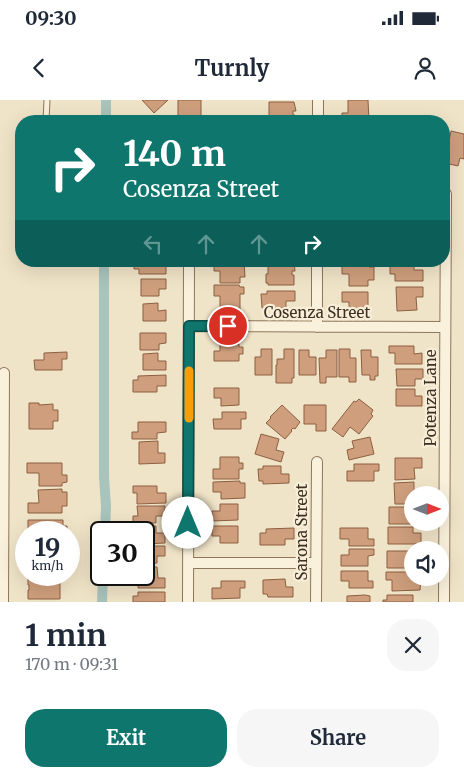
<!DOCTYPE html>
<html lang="en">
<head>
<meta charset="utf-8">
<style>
	:root { --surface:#fff; --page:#f6f6f7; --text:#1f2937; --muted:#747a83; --accent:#0f766e }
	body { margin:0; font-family:Merriweather,serif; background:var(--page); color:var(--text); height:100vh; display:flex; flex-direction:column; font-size:19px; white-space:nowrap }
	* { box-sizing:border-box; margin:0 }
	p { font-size:16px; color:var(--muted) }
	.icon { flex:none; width:28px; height:28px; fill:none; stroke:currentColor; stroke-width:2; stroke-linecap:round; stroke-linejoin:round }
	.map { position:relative; height:502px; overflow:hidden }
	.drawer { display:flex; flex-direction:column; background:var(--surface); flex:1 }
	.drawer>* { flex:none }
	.guide { position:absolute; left:15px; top:15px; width:435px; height:152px; border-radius:20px; box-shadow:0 5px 20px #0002; background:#0f766e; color:#fff; overflow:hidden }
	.needle { width:32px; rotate:90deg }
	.fabs { position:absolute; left:404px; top:386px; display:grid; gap:10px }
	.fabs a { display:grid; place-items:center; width:45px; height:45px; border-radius:50%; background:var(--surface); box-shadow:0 5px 20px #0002; font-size:25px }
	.speed { position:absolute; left:15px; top:421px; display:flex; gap:10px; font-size:25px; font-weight:700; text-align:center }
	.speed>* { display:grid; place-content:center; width:65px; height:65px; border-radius:50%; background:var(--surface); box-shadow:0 5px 20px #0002; line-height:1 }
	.speed small { font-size:12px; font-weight:400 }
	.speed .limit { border:2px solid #111; border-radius:8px; background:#fff; color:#111 }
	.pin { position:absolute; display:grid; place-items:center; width:42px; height:42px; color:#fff; margin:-21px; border:2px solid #fff; border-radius:50%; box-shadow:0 1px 5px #0007 }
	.me { position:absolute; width:55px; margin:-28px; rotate:0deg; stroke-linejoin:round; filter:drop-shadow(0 0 4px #0008) }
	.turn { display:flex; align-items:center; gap:18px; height:105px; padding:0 25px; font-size:22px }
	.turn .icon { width:65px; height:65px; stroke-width:2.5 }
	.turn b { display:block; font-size:35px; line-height:42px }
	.lanes { display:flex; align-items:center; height:48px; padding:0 25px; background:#0003; justify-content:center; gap:25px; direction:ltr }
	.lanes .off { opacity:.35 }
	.round { display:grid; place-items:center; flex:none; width:52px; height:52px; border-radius:20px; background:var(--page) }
	.head { display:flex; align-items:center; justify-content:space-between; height:85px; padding:0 25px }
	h1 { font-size:30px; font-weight:700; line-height:38px }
	.primary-button { display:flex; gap:10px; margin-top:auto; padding:10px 25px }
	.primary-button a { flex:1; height:58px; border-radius:20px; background:var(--accent); color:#fff; font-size:20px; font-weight:700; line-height:58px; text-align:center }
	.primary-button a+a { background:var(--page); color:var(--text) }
	.status { display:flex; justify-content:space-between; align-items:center; height:35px; padding:0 25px; background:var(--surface); direction:ltr }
	.status svg { height:14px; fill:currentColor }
	header { display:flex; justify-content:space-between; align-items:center; height:65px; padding:0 25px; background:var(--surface); font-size:22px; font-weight:700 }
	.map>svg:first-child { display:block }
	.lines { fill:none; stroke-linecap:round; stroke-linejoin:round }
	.canal { stroke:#a9c4bc; stroke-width:10 }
	.building { fill:#cf9f7d; stroke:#8d5f41 }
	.service-casing { stroke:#8d765c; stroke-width:7 }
	.minor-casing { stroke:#8d765c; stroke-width:12 }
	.service { stroke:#faf1dc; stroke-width:5 }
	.minor { stroke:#faf1dc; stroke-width:10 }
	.route-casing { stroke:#0a4d48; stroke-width:12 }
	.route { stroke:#0f766e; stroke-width:9 }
	.slow { stroke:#f59e0b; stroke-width:9 }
	.labels { text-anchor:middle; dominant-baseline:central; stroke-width:4.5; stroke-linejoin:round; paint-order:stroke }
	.street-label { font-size:15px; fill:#3d2e20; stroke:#f7eed8 }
</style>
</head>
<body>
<div class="status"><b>09:30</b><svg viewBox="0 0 49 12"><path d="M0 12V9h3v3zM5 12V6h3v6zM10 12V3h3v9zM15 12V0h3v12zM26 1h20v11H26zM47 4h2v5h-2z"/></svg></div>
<header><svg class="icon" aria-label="back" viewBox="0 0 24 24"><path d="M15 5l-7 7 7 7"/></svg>Turnly<svg class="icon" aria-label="person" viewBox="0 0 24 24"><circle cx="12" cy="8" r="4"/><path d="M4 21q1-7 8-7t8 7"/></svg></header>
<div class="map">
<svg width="464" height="502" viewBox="0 0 464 502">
	<rect width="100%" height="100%" fill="#f0e4c8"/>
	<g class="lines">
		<path class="canal" d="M106,21V0
			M104,161V377L106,406L105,432
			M102,502L103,475"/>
	</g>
	<path class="building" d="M142,0H168L154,13Z
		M178,0H201V17H198V21H185V17H178Z
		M348,0H368L369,21H342V13H348Z
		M269,2H294L296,11H293V15H295V21H269Z
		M451,31L464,34V59L460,58L458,66L445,63Z
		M134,161H158V163H166V174H139V169H134Z
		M214,161H244L245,177H240V183H220V171H214Z
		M268,162H294L295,171H292V175H294V185H268V183H266V174H268Z
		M368,163L369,167H374V180H368V186H349V174H342V164Z
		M390,163H414V170H423V181H395V174H390Z
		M141,179H166V189H159V196H141Z
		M214,185H239L240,187H244V194H240V209H220V196H214Z
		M396,187H423V197H416L417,210L397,211Z
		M267,191H295V201H286V208H262L261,194H267Z
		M342,192H368V209H349V202H342Z
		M158,203V211L166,210V221H143V204Z
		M140,233H166V243L159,244V250H140Z
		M220,244H239V247H243V254H239V261H214V251H220Z
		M389,246H414V254L422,253V264H395V253H389Z
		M261,249H272V275H255V257H261Z
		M284,249H294V278H292V283H276V265H277V259H284Z
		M339,249H350V258H356V282H349V277H339Z
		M299,250H309V257H316V275H299Z
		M326,250H337V277H326V283H320L319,258H326Z
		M361,250H371V257H378V276H375V280H370V275H362Z
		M67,252V259H62V270H35L34,260H44V253Z
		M158,253V261H166V270H143V254Z
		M396,269H423V279H415V286H397Z
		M166,275V286H157V292H133V280H138V276Z
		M214,288H239V305L221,306V298H214Z
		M396,289H415V296H422V306H396Z
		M359,299L373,310L371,314L373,316L359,334L350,327L343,337L332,329L354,301L356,302Z
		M29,303H39V305L53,304V310H58V321H53V329H29Z
		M282,305L300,322L295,329L293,328L291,330L292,331L285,339L266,323L271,318L270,317Z
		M304,305H326V331H316V324H304Z
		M222,312H246V319H241V329H214L213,319H222Z
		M138,322H166V332L157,333V339H132V332H138Z
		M261,334L279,339L276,350L284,352L281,362L255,354Z
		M370,337L374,354L349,360L347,350L354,348L352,341Z
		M158,341V353H165V363L139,364V342Z
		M220,357H239V363H243V369H239V379H213V369H220Z
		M395,358H422V368H414L415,379L395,380Z
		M27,363H62V375H67V382L62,383V386H39V373H27Z
		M354,364H379V371H374V381H347V371H354Z
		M263,366H281V374H289V383L263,384V381H259L258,369H263Z
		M240,381V383H245V398L221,399V392H213V382Z
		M414,382V394H422V395H412V404H395L394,383Z
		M133,386H157V393H166V403L137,404V393H133Z
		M62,389V392H67V406H62V413H28V403H39L38,390Z
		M220,404H238V420L212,421V411H220Z
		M137,406H165V416H156V423H133V416H138Z
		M389,407H412L413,424H389Z
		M28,420H63V426H67V432H28Z
		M132,426H156V433H165V443L144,444V432H132Z
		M212,426H238V443H220V436H212Z
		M388,427H413V433H421V444H388Z
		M294,428V439H285V445H260V433H266V429Z
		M340,428H368V439H374V446H349V439H340Z
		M144,446H165V456H157V463L144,464Z
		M349,449H374V455L368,456V466H341V455H349Z
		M387,451H412V468H387Z
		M144,467H157L158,478H165V488H138V481H134V475H144Z
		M341,471H368V481H373V488H349V481H341Z
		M386,472H412V478H421L420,490L392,491V480H386Z
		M28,476H60V499H28V490H29V485H28Z
		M285,479L286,487H293V497H268L267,494H263V480Z
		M221,481H245V488H240V498L212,499V488H221Z
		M138,492H165V502H133V496H138Z
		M365,495L370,496V502H347V496Z
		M387,495H413V502H383V500H387Z"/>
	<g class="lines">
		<defs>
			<path id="service" d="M46,21L47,0"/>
			<path id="minor" d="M318,21V0
				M189,226L445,227
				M317,227V161
				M188,463H316
				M3,502L4,273
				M188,502L189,161
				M316,502L317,362
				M444,502L446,94"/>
		</defs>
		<use href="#service" class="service-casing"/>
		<use href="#minor" class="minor-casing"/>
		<use href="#service" class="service"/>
		<use href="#minor" class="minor"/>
	</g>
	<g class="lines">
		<defs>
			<path id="route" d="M188,423L189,226H228"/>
		</defs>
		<use href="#route" class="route-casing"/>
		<use href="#route" class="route"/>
		<path class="slow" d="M189,318V271"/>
	</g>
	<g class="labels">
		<g class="street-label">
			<text x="317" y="212">Cosenza Street</text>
			<text transform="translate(430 298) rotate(-90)">Potenza Lane</text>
			<text transform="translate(301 432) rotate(-90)">Sarona Street</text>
		</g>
	</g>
</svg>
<div class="fabs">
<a><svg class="needle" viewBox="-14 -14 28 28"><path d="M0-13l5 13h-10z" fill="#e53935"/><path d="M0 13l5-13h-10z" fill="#747a83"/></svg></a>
<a><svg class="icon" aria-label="sound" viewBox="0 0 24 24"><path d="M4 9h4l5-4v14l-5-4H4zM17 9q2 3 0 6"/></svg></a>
</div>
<div class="speed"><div>19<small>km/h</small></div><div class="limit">30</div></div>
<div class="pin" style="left:228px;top:226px;background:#d93025"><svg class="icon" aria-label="arrive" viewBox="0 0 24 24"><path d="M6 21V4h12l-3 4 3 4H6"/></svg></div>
<svg class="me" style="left:188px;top:423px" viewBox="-20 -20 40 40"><circle r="19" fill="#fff"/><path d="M0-13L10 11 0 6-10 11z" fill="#0f766e"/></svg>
<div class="guide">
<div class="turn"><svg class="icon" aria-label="right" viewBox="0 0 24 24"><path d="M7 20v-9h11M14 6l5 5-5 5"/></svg><div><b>140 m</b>Cosenza Street</div></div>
<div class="lanes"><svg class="icon off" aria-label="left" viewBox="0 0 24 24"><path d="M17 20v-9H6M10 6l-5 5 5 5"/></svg><svg class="icon off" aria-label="ahead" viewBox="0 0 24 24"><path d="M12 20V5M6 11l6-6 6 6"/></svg><svg class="icon off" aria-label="ahead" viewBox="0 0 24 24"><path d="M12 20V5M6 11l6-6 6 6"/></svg><svg class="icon" aria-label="right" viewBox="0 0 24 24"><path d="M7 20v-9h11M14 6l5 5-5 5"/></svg></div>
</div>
</div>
<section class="drawer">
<div class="head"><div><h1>1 min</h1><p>170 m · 09:31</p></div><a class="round"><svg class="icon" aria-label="close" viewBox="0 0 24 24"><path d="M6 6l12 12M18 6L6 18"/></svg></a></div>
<div class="primary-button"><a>Exit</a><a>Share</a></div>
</section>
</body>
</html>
